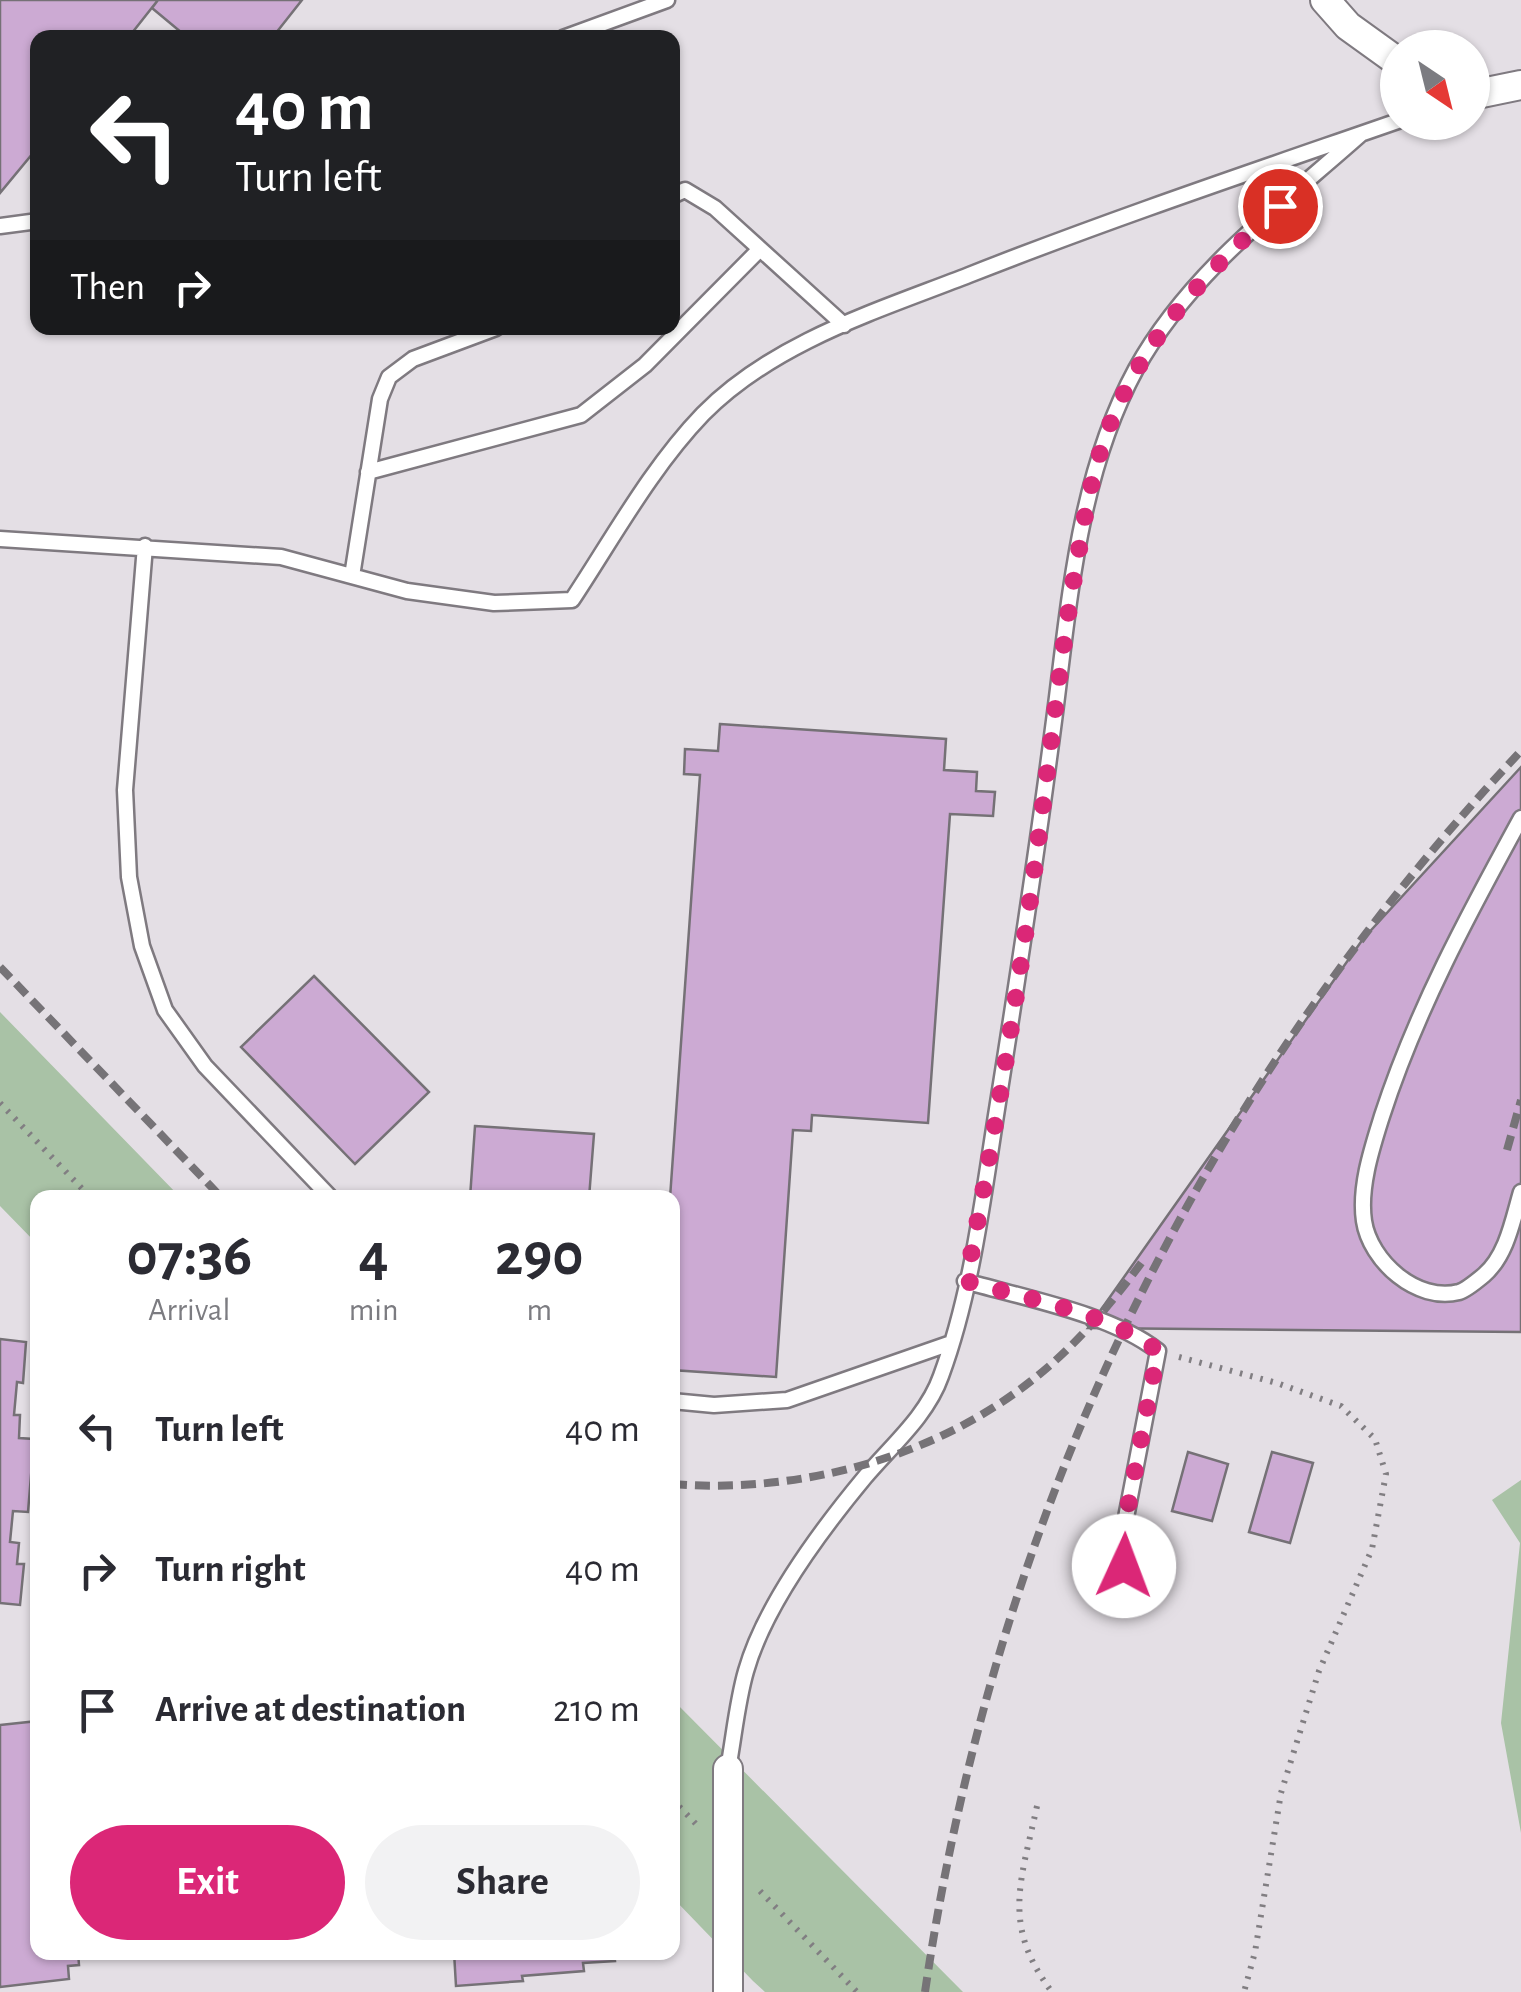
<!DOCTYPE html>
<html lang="en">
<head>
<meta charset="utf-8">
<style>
	:root { --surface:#fff; --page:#f2f2f3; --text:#2b2b33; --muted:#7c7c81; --accent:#db2777 }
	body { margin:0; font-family:"Alegreya Sans",sans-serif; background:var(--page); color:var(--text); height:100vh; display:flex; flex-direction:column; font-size:38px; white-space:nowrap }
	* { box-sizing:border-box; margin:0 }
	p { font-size:32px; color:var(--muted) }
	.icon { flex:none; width:55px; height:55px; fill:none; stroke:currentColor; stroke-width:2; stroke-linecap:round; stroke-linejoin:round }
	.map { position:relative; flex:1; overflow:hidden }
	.side { position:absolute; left:30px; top:1190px; width:650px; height:770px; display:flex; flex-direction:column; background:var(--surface); border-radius:20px; box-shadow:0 2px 8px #0004 }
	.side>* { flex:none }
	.top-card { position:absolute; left:30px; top:30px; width:650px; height:305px; border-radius:20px; box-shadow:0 2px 8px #0004; background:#202124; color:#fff; overflow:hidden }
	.needle { width:65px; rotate:145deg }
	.controls { position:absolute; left:1380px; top:30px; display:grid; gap:20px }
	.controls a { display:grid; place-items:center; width:110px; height:110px; border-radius:50%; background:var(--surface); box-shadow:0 2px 8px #0004; font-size:50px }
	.pin { position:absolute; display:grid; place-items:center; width:85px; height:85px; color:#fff; margin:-42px; border:5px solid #fff; border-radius:50%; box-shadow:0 2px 10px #0007 }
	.me { position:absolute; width:110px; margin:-55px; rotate:2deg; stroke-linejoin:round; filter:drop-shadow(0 0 8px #0008) }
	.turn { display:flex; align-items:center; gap:35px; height:210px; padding:0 40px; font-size:45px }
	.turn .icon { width:130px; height:130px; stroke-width:2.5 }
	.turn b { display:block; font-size:70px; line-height:85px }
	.then { display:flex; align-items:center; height:95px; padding:0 40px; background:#0003; gap:20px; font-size:38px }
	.eta { display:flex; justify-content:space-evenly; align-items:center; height:170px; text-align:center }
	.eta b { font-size:60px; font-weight:600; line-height:70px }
	.cta { display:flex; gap:20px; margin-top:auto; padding:20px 40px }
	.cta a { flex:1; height:115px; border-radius:60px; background:var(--accent); color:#fff; font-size:40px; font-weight:600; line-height:115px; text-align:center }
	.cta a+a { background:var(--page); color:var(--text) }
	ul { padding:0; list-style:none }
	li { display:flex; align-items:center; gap:30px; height:140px; padding:0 40px }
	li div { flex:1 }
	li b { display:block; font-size:38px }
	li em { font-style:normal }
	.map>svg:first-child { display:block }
	.green { fill:#a9c2a6 }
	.building { fill:#ccaad3; stroke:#757176; stroke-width:2.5 }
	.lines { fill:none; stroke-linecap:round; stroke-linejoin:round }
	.lane-casing { stroke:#7f7a80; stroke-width:19 }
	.street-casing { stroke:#7f7a80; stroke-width:32 }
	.path { stroke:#817e82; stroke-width:6; stroke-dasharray:2.5 8; stroke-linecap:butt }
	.lane { stroke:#fff; stroke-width:14 }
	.street { stroke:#fff; stroke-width:28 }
	.rail { stroke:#767377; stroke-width:8; stroke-dasharray:15 8; stroke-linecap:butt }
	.route { stroke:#db2777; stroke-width:18; stroke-dasharray:0 32.4 }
</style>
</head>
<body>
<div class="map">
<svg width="1521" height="1992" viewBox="0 0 1521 1992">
	<rect width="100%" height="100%" fill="#e4dfe5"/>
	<path class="green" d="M0,1012L180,1197L38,1198L37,1244L0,1206Z
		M1521,1480V1833L1501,1723L1520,1543L1492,1500Z
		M672,1699L963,1992H765L753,1981L673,1898Z"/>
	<path class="building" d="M0,0H158L128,38H38V147L0,193Z
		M158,0H302L272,38H188L152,8Z
		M720,724L946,739L944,770L977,772L976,791L995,792L993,816L950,814L928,1123L812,1115L811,1131L793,1130L776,1377L672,1370V1198H670L700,775L684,774L685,749L718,751Z
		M1521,767V1332L1088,1328L1363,939Z
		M314,976L429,1092L355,1164L241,1047Z
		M475,1126L594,1134L589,1198H470Z
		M0,1339L26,1342L23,1383L17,1382L14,1415H20L19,1438L34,1439L28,1512L13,1511L10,1542L19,1543L17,1564H24L20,1605L0,1603Z
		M1188,1452L1228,1464L1212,1521L1172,1511Z
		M1272,1452L1313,1463L1290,1543L1249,1532Z
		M38,1721V1952H78L79,1965L68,1966L69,1979L0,1987V1725Z
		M454,1952H614L615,1961L583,1963L584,1971L522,1976L523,1981L456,1986Z"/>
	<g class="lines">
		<defs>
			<path id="lane" d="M563,38L667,0
				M672,196L685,190L715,208L844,325
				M0,226L38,221
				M368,472L581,415L645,365L760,249
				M0,539L281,557L407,591L494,603L572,600C613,538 651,468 703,414C774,342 877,311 969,275C1111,219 1254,171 1398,121
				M145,546L125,790L129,877L142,946L165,1010L205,1066L331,1198
				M352,576L380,399L389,377L413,359L496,328
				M1521,818C1468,915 1416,1011 1382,1116C1372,1148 1359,1187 1364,1221C1370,1261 1417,1303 1459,1292C1466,1290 1478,1280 1484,1275C1507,1255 1513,1219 1521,1192
				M965,1281C1024,1298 1111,1314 1158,1351L1119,1554L1124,1565L1136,1573
				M672,1401L714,1405L787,1400L951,1343
				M728,1769C734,1737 737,1702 746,1671C765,1604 821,1530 865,1477C891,1446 927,1416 941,1376C972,1292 983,1197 997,1109C1018,977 1038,845 1055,713C1070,596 1079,474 1136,369C1189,273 1281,205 1361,134"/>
			<path id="street" d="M1325,0L1348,26L1398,62
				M1472,95L1521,85
				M728,1769V1992"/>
		</defs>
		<use href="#lane" class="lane-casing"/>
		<use href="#street" class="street-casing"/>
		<path class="path" d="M0,1103L91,1198
			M1179,1357L1277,1383L1341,1406L1375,1439L1386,1474L1372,1549L1319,1671L1281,1793L1255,1952L1244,1992
			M672,1799L696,1824
			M1037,1806C1021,1881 1001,1925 1052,1992
			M760,1891L857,1992"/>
		<use href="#lane" class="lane"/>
		<use href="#street" class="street"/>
		<path class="rail" d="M0,967L222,1198
			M1507,1150L1521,1100
			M672,1484C797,1494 932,1459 1031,1381C1076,1346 1112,1303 1145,1258
			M925,1992C994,1520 1193,1099 1521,751"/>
	</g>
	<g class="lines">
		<path class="route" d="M1124,1566L1119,1554L1158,1351C1111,1314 1024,1298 966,1281C999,1115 1025,948 1046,781C1056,706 1064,631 1078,556C1086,508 1094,462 1113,417C1150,331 1210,268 1280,206"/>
	</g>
</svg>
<div class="controls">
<a><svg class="needle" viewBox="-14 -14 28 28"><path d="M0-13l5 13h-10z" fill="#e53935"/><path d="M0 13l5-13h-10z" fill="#7c7c81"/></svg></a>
</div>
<div class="pin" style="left:1280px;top:206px;background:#d93025"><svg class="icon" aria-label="arrive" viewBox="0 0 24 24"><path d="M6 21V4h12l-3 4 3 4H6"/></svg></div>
<svg class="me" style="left:1124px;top:1566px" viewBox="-20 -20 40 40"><circle r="19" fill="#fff"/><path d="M0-13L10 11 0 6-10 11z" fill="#db2777"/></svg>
<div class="top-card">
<div class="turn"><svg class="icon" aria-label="left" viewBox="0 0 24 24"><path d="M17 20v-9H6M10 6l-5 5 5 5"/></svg><div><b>40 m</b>Turn left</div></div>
<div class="then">Then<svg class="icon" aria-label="right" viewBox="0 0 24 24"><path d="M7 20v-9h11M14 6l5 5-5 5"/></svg></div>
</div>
<section class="side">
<div class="eta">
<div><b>07:36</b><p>Arrival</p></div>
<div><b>4</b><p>min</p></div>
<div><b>290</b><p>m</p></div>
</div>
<ul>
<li><svg class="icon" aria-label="left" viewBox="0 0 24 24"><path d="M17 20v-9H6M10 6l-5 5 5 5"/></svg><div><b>Turn left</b></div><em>40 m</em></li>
<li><svg class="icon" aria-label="right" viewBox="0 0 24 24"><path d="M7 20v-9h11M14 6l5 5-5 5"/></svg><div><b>Turn right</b></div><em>40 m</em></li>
<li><svg class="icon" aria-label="arrive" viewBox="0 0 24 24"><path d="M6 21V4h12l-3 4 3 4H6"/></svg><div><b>Arrive at destination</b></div><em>210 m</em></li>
</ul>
<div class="cta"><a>Exit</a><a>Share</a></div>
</section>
</div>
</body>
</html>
